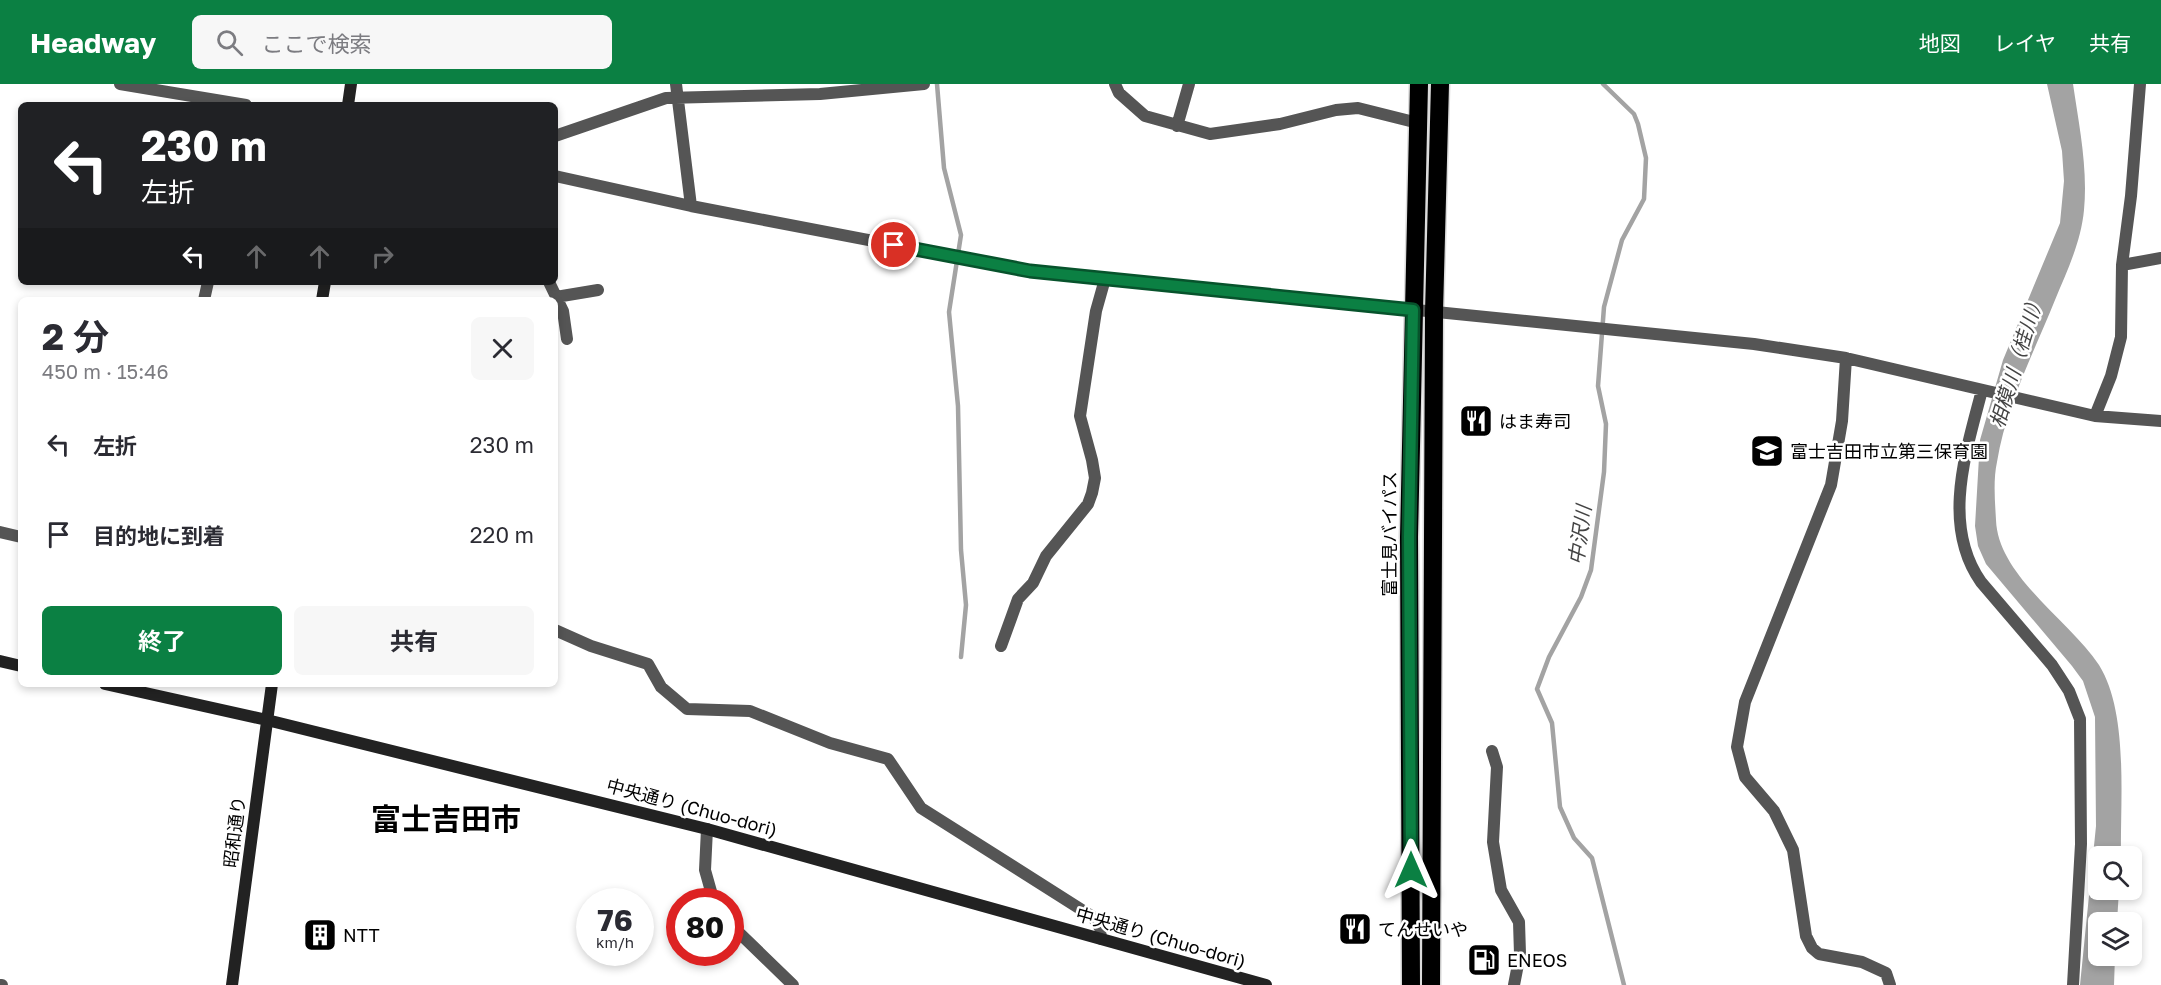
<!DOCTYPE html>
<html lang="ja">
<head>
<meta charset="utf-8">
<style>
	:root { --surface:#fff; --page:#f7f7f7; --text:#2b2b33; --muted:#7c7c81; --accent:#0b8043 }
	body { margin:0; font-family:"Golos Text","Noto Sans JP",sans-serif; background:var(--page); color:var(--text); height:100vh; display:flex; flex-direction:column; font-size:22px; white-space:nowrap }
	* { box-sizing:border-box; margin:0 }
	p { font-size:20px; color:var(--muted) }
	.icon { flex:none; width:33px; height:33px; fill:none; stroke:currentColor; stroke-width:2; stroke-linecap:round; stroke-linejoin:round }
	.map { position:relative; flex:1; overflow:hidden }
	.drawer { position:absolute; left:18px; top:213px; width:540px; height:390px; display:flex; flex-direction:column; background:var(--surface); border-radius:9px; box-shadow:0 3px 9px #0003 }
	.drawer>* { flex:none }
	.guide { position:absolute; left:18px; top:18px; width:540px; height:183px; border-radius:9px; box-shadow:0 3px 9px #0003; background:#202124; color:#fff; overflow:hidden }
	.controls { position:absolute; left:2088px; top:762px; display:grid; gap:12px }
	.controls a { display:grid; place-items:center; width:54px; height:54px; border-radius:9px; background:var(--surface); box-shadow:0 3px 9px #0003; font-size:30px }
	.speed { position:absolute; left:576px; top:804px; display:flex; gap:12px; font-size:30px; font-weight:700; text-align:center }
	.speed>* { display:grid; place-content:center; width:78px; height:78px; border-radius:50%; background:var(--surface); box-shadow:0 3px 9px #0003; line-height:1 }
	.speed small { font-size:15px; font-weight:400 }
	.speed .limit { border:9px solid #d22; background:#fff; color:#111 }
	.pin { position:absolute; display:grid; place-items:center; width:51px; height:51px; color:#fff; margin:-26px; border:3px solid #fff; border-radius:50%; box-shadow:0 2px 6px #0007 }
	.me { position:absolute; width:66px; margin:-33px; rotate:0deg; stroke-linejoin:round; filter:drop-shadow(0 0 4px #0008) }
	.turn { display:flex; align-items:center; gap:21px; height:126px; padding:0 24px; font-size:27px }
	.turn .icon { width:78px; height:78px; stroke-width:2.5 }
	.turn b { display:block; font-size:42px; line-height:51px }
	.lanes { display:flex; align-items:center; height:57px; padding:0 24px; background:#0003; justify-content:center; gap:30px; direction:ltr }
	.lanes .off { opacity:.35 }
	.round { display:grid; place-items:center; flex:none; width:63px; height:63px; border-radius:9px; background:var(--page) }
	.overview { display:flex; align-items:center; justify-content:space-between; height:102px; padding:0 24px }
	h1 { font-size:36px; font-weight:700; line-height:45px }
	.button { display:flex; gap:12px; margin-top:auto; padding:12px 24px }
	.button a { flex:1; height:69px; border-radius:9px; background:var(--accent); color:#fff; font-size:24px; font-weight:700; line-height:69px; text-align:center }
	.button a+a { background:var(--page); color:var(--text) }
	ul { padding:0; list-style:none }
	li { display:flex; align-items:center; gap:18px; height:90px; padding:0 24px }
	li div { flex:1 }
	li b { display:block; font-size:22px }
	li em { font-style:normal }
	header { display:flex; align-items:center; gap:36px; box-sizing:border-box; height:84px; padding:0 30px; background:var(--accent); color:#fff }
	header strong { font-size:28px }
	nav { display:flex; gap:33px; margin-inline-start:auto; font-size:21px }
	.search { width:420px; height:54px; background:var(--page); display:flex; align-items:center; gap:15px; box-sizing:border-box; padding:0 21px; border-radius:9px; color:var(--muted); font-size:22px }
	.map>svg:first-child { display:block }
	.water { fill:#a3a3a3 }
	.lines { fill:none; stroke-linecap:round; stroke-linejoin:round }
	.stream { stroke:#a3a3a3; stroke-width:4.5 }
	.highway-casing { stroke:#dbdbdb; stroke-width:21 }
	.street { stroke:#555; stroke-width:12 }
	.secondary { stroke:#222; stroke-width:12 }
	.highway { stroke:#000; stroke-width:18 }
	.route-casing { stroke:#07532c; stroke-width:15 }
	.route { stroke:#0b8043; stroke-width:10 }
	.labels { text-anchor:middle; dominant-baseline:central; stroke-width:5; stroke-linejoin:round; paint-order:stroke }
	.poi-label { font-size:18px; fill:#000; stroke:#fff; text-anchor:start }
	.street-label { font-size:18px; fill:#000; stroke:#fff }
	.water-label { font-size:20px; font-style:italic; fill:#444; stroke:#fff }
	.town-label { font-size:30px; font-weight:bold; fill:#000; stroke:#fff }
</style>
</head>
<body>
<header>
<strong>Headway</strong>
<div class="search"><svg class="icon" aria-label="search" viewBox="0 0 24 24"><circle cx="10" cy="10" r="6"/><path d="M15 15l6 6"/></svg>ここで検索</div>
<nav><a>地図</a><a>レイヤ</a><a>共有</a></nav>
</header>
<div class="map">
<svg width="2161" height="901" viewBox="0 0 2161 901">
	<rect width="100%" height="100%" fill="#fff"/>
	<path class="water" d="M2047,0H2073C2079,41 2088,84 2084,126C2081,158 2067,187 2055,216C2034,268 2006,322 1997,378C1993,396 1995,418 1996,436C1998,492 2070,537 2099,581C2129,629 2120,717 2121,772H2098V806H2119L2117,838H2098V872H2115L2114,901H2080L2096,742L2095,633L2083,597L2072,582L1986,480L1978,462L1975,442L1980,356L2003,276L2060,139L2064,97L2062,67Z"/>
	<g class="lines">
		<path class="stream" d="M937,0L944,84L961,151L949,228L958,322L961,466L966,521L961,573
			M1603,0L1634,30L1638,40L1646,74L1644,115L1622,156L1604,223L1598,302L1606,340L1604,388L1591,486L1581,513L1549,573L1537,605L1552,639L1560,723L1574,754L1592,774L1624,901"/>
		<defs>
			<path id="highway" d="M1411,901L1409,453L1419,0
				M1431,901L1434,229L1440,0"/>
		</defs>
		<use href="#highway" class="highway-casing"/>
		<path class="street" d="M120,0L246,21
			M676,0L691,122
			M1115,0L1119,9L1145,32L1210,50L1280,40L1336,26L1358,24L1418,39
			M1177,42L1189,0
			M555,52L666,14L820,10L924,0
			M555,92L691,122L1030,187L1754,260L1846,274L2095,332L2161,337
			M2122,181L2161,174
			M549,198L563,227L567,255
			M556,213L598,206
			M204,216L208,198
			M1846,274L1842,337L1831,401L1745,618L1737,663L1745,693L1774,727L1793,766L1806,852L1812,864L1819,870L1862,878L1886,889L1890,901
			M1982,306C1966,368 1941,441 1981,498L2052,581L2069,607L2080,635L2081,760L2073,901
			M2095,332L2111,292L2121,253L2122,181L2131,112L2140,0
			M0,448L21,453
			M555,546L591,562L648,580L661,603L687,625L750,627L830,659L888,675L921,724L1093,833L1100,844L1101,855
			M1001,562L1018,515L1033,499L1046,472L1088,420L1092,409L1095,394L1092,376L1080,332L1096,227L1105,195
			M1492,667L1497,683L1493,758L1501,806L1519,838L1520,870L1514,901
			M707,745L705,786L714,818
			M730,840L793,901
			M0,901H2"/>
		<path class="secondary" d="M348,21L351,0
			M322,216L325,198
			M0,577L21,582
			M105,600L267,636L707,745L1266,901
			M232,901L272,600"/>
		<use href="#highway" class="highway"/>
	</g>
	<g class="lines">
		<defs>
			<path id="route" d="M894,161L1030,187L1413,226L1409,453L1411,786"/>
		</defs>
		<use href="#route" class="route-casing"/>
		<use href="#route" class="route"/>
	</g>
	<defs>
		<symbol id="restaurant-square" viewBox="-11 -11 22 22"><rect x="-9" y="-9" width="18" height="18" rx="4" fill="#000" stroke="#fff"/><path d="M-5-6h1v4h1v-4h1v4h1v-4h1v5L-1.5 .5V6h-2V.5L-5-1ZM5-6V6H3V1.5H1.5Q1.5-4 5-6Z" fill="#fff"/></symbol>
		<symbol id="school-square" viewBox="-11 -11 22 22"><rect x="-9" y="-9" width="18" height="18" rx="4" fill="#000" stroke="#fff"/><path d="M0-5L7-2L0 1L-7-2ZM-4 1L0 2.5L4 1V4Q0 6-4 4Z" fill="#fff"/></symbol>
		<symbol id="building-square" viewBox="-11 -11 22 22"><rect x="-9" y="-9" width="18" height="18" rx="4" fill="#000" stroke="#fff"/><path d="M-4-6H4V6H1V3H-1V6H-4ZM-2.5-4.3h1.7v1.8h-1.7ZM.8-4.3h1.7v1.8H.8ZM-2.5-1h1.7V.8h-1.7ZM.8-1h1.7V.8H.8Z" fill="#fff"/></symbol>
		<symbol id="fuel-square" viewBox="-11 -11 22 22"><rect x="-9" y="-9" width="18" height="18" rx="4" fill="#000" stroke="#fff"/><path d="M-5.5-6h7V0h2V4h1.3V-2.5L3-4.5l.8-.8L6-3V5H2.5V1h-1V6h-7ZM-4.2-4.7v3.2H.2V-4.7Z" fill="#fff"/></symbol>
	</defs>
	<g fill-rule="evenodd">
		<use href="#restaurant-square" x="1457" y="318" width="38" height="38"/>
		<use href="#school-square" x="1748" y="348" width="38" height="38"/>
		<use href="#restaurant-square" x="1336" y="826" width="38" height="38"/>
		<use href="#building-square" x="301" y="832" width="38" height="38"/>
		<use href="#fuel-square" x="1465" y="857" width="38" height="38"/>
	</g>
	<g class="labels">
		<g class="poi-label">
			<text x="1499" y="337">はま寿司</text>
			<text x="1790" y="367">富士吉田市立第三保育園</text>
			<text x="1378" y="845">てんせいや</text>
			<text x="343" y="851">NTT</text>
			<text x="1507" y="876">ENEOS</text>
		</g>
		<g class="street-label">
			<text transform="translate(1389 450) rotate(-90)">富士見バイパス</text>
			<text transform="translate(692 723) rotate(15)">中央通り (Chuo-dori)</text>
			<text transform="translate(234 748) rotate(-83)">昭和通り</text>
			<text transform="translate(1161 853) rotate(16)">中央通り (Chuo-dori)</text>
		</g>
		<g class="water-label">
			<text transform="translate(2016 276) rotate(-73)">相模川（桂川）</text>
			<text transform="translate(1579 451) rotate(-82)">中沢川</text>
		</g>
		<g class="town-label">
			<text x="446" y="735">富士吉田市</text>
		</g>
	</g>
</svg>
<div class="controls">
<a><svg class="icon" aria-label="search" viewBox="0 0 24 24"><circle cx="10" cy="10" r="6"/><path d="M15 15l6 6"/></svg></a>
<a><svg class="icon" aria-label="layers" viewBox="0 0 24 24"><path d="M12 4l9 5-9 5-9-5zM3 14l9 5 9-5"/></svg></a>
</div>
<div class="speed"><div>76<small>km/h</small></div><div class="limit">80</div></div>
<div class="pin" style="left:894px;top:161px;background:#d93025"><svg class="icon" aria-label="arrive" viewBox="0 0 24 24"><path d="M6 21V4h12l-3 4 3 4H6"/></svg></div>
<svg class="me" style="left:1411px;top:786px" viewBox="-20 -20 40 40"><path d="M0-17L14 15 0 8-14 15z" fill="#0b8043" stroke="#fff" stroke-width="4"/></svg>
<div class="guide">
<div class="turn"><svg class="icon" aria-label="left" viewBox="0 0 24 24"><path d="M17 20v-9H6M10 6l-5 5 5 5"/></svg><div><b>230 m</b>左折</div></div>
<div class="lanes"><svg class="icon" aria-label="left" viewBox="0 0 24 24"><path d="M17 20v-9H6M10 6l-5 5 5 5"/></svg><svg class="icon off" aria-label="ahead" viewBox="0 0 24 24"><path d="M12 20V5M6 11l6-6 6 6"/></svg><svg class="icon off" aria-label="ahead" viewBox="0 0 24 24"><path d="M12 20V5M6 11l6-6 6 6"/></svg><svg class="icon off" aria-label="right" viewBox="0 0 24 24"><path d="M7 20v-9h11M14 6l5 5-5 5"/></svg></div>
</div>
<section class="drawer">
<div class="overview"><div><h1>2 分</h1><p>450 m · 15:46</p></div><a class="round"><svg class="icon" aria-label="close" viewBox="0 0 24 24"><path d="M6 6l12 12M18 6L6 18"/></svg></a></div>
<ul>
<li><svg class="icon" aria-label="left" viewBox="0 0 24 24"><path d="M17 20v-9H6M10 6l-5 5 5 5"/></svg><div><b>左折</b></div><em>230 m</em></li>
<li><svg class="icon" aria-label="arrive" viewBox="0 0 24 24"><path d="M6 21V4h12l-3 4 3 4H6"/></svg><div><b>目的地に到着</b></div><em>220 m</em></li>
</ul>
<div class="button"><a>終了</a><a>共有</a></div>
</section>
</div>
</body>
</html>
